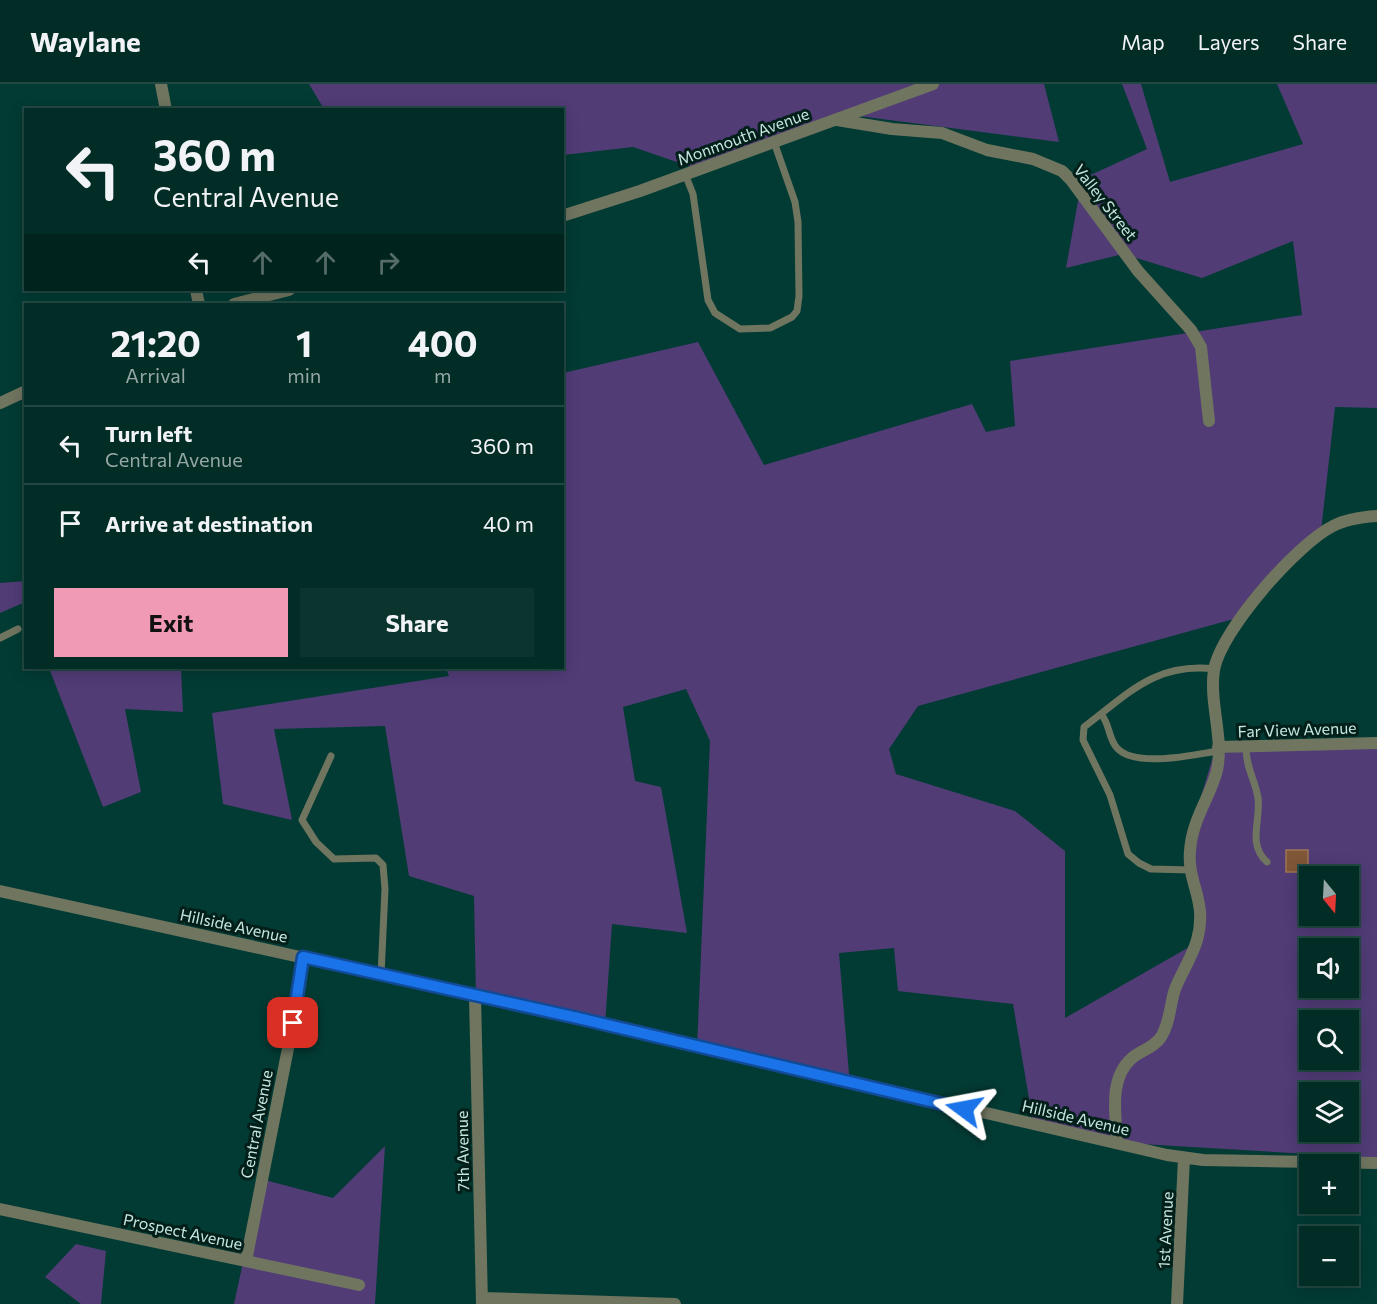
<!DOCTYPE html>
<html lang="en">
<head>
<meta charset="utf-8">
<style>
	:root { --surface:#022c26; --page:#0c342e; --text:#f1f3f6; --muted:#96a7a7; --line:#234843; --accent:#f09ab5 }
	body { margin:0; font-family:Commissioner,sans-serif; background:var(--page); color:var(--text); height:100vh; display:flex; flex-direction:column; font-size:22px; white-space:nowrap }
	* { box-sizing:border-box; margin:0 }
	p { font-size:20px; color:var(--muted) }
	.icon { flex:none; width:33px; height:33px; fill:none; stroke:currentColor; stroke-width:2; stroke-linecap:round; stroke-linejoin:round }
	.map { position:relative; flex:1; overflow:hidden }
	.side { position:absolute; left:24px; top:219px; width:540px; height:366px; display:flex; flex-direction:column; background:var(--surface); border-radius:0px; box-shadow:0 3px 15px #0003,0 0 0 2px var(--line) }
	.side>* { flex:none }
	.top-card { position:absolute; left:24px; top:24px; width:540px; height:183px; border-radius:0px; box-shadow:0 3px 15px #0003,0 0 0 2px var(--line); background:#022c26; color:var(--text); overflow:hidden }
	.needle { width:39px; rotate:162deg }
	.controls { position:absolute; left:1299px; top:782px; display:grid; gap:12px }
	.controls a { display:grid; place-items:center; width:60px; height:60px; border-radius:0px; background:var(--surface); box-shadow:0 3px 15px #0003,0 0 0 2px var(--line); font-size:30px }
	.pin { position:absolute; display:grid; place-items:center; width:51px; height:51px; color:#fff; margin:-26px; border-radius:12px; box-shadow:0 3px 9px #0006 }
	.me { position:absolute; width:66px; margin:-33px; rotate:283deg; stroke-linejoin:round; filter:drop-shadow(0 0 4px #0008) }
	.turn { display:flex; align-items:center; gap:21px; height:126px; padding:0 30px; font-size:27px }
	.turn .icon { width:78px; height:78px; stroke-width:2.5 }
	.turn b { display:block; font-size:42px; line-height:51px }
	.lanes { display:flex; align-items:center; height:57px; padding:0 30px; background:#0003; justify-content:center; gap:30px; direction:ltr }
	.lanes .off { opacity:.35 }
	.eta { display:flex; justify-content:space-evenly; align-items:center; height:102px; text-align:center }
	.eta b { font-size:36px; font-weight:700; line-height:42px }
	.action { display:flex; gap:12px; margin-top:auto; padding:12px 30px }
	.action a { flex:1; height:69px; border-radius:0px; background:var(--accent); color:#111; font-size:24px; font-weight:700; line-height:69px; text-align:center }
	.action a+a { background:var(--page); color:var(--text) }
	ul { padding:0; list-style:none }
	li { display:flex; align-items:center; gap:18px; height:78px; padding:0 30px; border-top:2px solid var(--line) }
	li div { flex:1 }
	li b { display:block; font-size:22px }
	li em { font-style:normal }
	header { display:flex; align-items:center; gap:36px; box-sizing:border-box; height:84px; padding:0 30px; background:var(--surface); border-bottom:2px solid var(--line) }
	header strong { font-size:28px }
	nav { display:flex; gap:33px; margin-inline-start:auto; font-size:21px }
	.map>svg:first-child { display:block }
	.green { fill:#513c76; fill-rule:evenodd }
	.building { fill:#7f5736; stroke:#9f7453; stroke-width:1.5 }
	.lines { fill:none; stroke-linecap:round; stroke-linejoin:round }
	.service { stroke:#707560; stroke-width:7 }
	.minor { stroke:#707560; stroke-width:12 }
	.tertiary { stroke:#707560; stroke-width:12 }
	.route-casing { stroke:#114b97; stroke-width:15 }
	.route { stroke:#1a73e8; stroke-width:10 }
	.labels { text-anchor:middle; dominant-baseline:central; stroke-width:6; stroke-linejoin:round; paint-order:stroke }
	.street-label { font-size:16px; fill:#c6e6df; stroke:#031f1a }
</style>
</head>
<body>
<header>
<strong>Waylane</strong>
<nav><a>Map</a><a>Layers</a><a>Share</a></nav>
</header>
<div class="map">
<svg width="1377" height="1220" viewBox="0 0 1377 1220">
	<rect width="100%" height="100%" fill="#023b33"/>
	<path class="green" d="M309,0H1044L1059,58L851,31L703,87L633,63L563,71L562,26L324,25Z
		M1122,0H1141L1170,98L1303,60L1277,0H1377V324L1335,323L1321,447L1241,533L918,622L889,665L896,690L1015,727L1065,767V934L1198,858L1189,753L1214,669L1377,662V1074L1108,1058L1034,1044L1013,920L898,907L894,864L839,869L850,1002L697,964L710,657L686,605L623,623L635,697L661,703L687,849L612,840L605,941L476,915L474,812L409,792L385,642L274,645L292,736L223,720L212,629L449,592L446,584H562L563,289L698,258L764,381L972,320L986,348L1015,342L1010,277L1302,231L1293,157L1202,194L1123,170L1066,184L1082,95L1147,65ZM1310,792H1348V831H1310ZM1310,864H1348V903H1310ZM1310,936H1348V975H1310ZM1310,1008H1348V1047H1310Z
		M25,497V524L23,519L0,529V499Z
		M49,584H181L183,628L125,625L141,708L103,723Z
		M385,1062L375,1220H234L261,1095L333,1114Z
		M76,1160L106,1167L101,1220H81L45,1193Z"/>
	<path class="building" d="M1286,766H1308V788H1286Z"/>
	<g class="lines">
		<path class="service" d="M685,90L693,110L708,216L715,229L740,245L770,244L792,233L797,227L799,212L798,138L795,118L774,58
			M0,554L18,545
			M1101,630C1110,640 1108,654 1117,664C1135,684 1193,671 1218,667
			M1246,663C1246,685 1255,695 1258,714C1261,737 1247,760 1267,778
			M331,672L302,736L316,758L334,775L376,774L383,781L385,805L381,891
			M1192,786L1151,785L1139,779L1128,770L1110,711L1083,656L1084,643C1128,610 1155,578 1215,585"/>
		<path class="minor" d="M837,36L892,45L942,49L987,66L1033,75L1062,87L1071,96L1138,187L1191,246L1201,263L1209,337
			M1218,663L1377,659
			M0,807L578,934L1167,1071L1203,1076L1377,1079
			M475,912L482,1220
			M1117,1059C1116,1031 1108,995 1132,974C1141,966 1154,964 1161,953C1170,939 1170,920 1175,905C1182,888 1192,873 1197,856C1208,816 1187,800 1190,767C1192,735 1210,714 1217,686C1224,654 1209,619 1214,586C1221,546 1297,460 1333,442C1346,435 1362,433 1377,432
			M0,1125L359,1201
			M246,1177L293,939L303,873
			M482,1214L675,1220
			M1177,1220L1184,1074"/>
		<path class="tertiary" d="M161,0L166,26
			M562,132L640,107L933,0
			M196,206L199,220
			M234,220L289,206
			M0,319L26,307"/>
	</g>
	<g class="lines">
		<defs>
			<path id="route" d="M293,939L303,873L578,934L964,1025"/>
		</defs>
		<use href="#route" class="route-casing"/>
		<use href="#route" class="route"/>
	</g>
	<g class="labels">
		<g class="street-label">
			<text transform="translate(743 52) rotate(-20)">Monmouth Avenue</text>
			<text transform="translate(1106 118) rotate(52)">Valley Street</text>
			<text transform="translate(1297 645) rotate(-2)">Far View Avenue</text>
			<text transform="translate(234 841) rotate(12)">Hillside Avenue</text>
			<text transform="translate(1076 1033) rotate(13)">Hillside Avenue</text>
			<text transform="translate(256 1040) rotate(-79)">Central Avenue</text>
			<text transform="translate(462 1067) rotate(-91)">7th Avenue</text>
			<text transform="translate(1165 1146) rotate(-87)">1st Avenue</text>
			<text transform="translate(183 1147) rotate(12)">Prospect Avenue</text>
		</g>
	</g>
</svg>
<div class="controls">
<a><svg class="needle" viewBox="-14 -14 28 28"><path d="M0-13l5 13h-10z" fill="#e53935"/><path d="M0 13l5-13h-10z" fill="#96a7a7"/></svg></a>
<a><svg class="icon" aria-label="sound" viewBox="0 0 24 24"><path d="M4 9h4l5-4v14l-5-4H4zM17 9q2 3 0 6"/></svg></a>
<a><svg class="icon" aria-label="search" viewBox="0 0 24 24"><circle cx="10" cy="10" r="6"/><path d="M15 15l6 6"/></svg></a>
<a><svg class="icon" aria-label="layers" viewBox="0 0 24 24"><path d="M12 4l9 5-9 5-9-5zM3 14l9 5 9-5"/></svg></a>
<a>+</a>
<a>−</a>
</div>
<div class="pin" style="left:293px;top:939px;background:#d93025"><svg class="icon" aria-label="arrive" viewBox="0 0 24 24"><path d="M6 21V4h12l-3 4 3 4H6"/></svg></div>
<svg class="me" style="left:964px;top:1025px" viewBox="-20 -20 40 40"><path d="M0-17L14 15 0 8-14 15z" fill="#1a73e8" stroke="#fff" stroke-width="4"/></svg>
<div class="top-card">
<div class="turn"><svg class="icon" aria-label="left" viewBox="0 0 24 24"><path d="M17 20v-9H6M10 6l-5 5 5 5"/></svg><div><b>360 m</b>Central Avenue</div></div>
<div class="lanes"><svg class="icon" aria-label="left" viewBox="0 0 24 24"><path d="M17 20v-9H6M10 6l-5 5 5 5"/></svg><svg class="icon off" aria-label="ahead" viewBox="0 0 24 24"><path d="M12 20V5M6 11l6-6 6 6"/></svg><svg class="icon off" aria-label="ahead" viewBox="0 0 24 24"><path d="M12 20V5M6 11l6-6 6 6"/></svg><svg class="icon off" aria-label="right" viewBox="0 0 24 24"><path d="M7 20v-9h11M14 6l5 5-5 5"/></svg></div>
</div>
<section class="side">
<div class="eta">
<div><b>21:20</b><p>Arrival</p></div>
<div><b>1</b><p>min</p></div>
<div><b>400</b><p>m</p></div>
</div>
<ul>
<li><svg class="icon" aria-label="left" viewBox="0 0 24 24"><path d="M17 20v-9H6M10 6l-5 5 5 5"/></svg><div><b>Turn left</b><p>Central Avenue</p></div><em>360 m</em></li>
<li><svg class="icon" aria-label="arrive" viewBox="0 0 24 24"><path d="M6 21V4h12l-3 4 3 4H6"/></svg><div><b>Arrive at destination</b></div><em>40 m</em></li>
</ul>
<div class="action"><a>Exit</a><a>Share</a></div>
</section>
</div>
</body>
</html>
